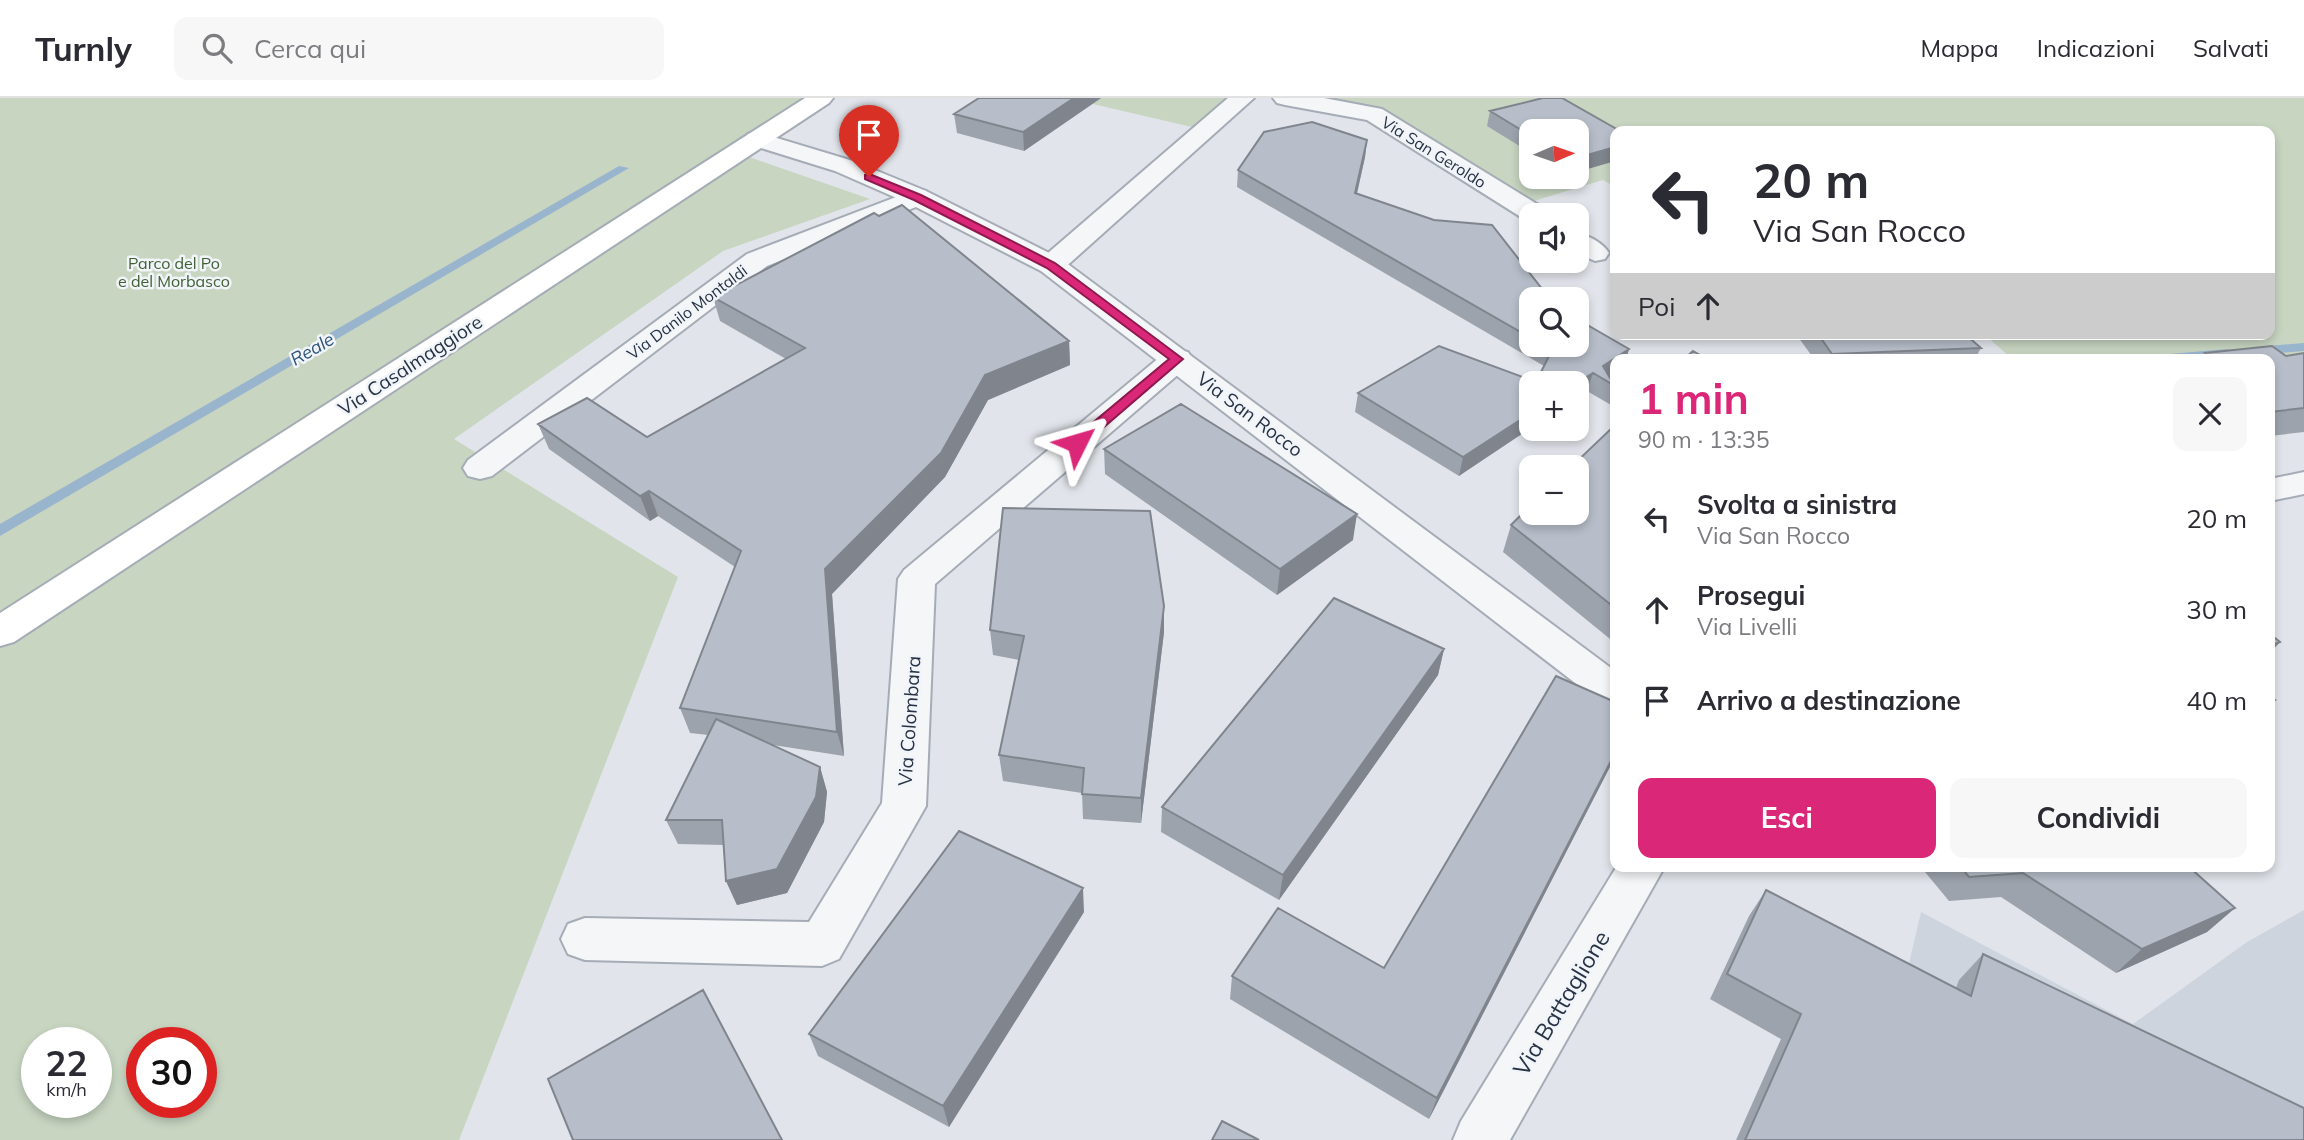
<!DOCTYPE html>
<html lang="it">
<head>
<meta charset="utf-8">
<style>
	:root { --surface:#fff; --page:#f7f7f7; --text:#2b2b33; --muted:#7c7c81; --line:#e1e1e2; --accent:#db2777 }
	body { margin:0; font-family:Mulish,sans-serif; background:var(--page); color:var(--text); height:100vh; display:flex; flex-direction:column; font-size:26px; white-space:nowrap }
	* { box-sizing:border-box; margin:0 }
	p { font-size:23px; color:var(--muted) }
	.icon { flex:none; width:38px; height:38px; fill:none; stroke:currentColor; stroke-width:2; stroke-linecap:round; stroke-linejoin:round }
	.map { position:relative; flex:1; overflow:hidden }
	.drawer { position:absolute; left:1610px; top:256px; width:665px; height:518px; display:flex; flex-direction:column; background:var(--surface); border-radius:14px; box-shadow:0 4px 10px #0003 }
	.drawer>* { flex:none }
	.hud { position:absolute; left:1610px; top:28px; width:665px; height:214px; border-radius:14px; box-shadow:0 4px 10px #0003; background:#fff; color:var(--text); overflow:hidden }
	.needle { width:46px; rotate:88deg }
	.controls { position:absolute; left:1519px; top:21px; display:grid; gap:14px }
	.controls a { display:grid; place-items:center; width:70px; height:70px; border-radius:14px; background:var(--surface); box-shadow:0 4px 10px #0003; font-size:35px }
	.speed { position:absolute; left:21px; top:929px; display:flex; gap:14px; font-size:35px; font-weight:700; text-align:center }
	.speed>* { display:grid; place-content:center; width:91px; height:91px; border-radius:50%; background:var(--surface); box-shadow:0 4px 10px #0003; line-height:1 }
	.speed small { font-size:18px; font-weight:400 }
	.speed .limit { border:10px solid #d22; background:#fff; color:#111 }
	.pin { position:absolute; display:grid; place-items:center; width:60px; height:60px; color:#fff; margin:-72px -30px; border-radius:50% 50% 50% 0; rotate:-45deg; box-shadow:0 0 7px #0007 }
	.pin .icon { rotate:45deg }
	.me { position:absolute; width:77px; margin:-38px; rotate:50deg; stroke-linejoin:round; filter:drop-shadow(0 0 5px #0008) }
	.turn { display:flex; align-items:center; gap:24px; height:147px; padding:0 28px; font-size:32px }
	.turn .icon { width:91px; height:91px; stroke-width:2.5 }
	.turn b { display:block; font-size:49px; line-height:60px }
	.then { display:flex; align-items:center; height:66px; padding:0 28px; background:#0003; gap:14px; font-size:26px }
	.round { display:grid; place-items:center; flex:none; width:74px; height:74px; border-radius:14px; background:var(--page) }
	.summary { display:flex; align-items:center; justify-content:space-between; height:119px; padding:0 28px }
	h1 { font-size:42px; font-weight:700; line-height:52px; color:var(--accent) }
	.button { display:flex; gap:14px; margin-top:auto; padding:14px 28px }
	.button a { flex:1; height:80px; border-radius:14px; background:var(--accent); color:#fff; font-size:28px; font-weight:700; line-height:80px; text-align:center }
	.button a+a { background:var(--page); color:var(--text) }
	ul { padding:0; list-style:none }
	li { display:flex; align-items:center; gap:21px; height:91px; padding:0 28px }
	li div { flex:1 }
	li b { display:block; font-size:26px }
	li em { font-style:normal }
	header { display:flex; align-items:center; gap:42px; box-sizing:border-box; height:98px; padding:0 35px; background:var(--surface); border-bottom:2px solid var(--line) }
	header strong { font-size:33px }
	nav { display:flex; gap:38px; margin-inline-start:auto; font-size:24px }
	.search { width:490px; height:63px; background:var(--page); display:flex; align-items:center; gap:18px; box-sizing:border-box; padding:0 24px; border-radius:14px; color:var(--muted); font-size:26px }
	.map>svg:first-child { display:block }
	.built { fill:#ced4dd }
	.green { fill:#c7d5c1; fill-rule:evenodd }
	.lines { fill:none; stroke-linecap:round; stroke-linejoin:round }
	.stream { fill:#99b5ce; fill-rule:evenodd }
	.minor-casing { stroke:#a5acb6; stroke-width:4 }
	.tertiary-casing { stroke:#a5acb6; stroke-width:4 }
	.secondary-casing { stroke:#a5acb6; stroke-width:4 }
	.minor { fill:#f4f6f8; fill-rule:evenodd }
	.tertiary { fill:#f4f6f8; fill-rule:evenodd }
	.secondary { fill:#fff; fill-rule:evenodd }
	.wall { fill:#9da3ad }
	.shaded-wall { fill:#80858d }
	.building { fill:#b7bec9; stroke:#80858d; stroke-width:2 }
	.route { fill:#db2777; stroke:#8e194d; stroke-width:2 }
	.labels { text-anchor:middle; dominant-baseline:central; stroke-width:5; stroke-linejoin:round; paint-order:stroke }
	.far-street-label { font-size:16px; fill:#273344; stroke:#f1f4f8 }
	.far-park-label { font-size:16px; fill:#3e6134; stroke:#f1f4f8 }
	.far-water-label { font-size:18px; font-style:italic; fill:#2e557b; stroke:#f1f4f8 }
	.street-label { font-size:19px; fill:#273344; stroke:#f1f4f8 }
	.near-street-label { font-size:23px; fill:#273344; stroke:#f1f4f8 }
</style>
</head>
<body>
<header>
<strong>Turnly</strong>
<div class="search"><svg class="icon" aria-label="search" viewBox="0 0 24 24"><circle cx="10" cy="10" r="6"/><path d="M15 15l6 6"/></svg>Cerca qui</div>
<nav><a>Mappa</a><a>Indicazioni</a><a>Salvati</a></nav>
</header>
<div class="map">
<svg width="2304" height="1042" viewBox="0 0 2304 1042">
	<rect width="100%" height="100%" fill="#e1e5eb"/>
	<path class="built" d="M2304,812V1042H1868L1921,814L2133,926L2247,844Z"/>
	<path class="green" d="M0,0H821L729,52L870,101L723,153L454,341L678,479L459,1042H0ZM37,945H96V1004H37ZM142,945H201V1004H142Z
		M1067,0H1243L1209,33Z
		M1284,0H2304V257L2247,261H2012L1984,236H2270V33H1615V89L1603,82L1514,109L1374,17ZM1531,33H1577V79H1531Z"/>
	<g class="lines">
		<path class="stream" d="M619,68L629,70L0,438V426Z
			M2304,245V253L2255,257L2248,253L2255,249Z
			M2227,251L2232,252V258L2152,261L2159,257Z"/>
		<defs>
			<path id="minor" d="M1228,0H1254L1061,173L1051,175L1041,173L1037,167L1041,161Z
				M1273,0H1324L1382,11L1545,111L1549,117H1531V124L1527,123L1367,22L1285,7L1277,5Z
				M917,91L926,93L930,99L926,105L767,168L492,378L480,381L468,378L463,370L468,362L747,156Z
				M1577,135C1589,138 1602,144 1609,155L1605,161L1595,163L1577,155Z
				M1177,252L1188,254L1192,261L1188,268L935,486L926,708L839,861L822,868L585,862L568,856L561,841L568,826L585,820L809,824L882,705L898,481L904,472L1166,254Z
				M1617,768H1665L1510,1042H1453L1461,1023Z"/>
			<path id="tertiary" d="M757,34L853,63L926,93L1061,161L1615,573V609L1601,605L1041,173L908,105L835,73L748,46L745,41L748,36Z
				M2304,374V396L2270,403V381Z"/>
			<path id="secondary" d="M805,0H833L829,5L14,544L0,548V515Z"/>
		</defs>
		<use href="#minor" class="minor-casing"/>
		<use href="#tertiary" class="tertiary-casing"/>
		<use href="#secondary" class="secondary-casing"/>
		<use href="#minor" class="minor"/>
		<use href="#tertiary" class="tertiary"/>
		<use href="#secondary" class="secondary"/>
	</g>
	<path class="wall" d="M979,0H1101L1024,53L957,35L954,16Z
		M1543,0H1562L1620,33H1615V63L1577,74V33H1531V55L1487,28L1490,13Z
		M1367,42L1365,59L1357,96L1531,201V247H1577L1629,251L1626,261H1615V275L1610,279L1615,286V292L1611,307L1587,293L1577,300V285L1459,378L1355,314L1358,295L1536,284L1544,268L1237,89L1238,72Z
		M713,199L1069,243L1070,267L988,302L945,379L832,496L844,658L773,647L820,669L827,694L824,724L787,795L737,807L726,783L724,747L678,746L666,722L708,637L690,635L680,610L735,469L658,418L650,423L549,351L538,326L647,339L786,261L720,223Z
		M1796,236H1965L1981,250L1975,261H1814Z
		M2205,255L2286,258L2304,255V334L2270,338V261H2201Z
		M1615,327V545L1503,454L1511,427Z
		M1104,351L1353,442L1277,497L1105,376Z
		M1164,508V534L1141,725L1083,721L1082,695L1003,683L999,657L1019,562L993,557L990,532Z
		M1444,551L1438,577L1279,802L1161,734L1162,709Z
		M1615,604V659L1429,1021L1230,901L1232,878L1384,870Z
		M1920,768H2188L2235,810L2207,834L2116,875L2001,799L1949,803Z
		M1766,792L1956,890L1959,882L1983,856L2304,1042H1736L1781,941L1710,901L1749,818Z
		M1084,814L949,1029L818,958L809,936Z"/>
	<path class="shaded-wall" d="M1074,0H1101L1024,53L1023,34Z
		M1367,42L1365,59L1353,112L1355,95Z
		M1615,49V63L1577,74V60Z
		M1069,243L1070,267L988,302L945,379L832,496L844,658L837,634L825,471L985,277Z
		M1629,251L1626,261H1615V275L1605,282L1603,268Z
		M1593,275L1587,293L1577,300V285Z
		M1531,315V330L1459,378L1463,359Z
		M649,393L658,418L650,423L640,398Z
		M1357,416L1353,442L1277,497L1280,471Z
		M1164,508V534L1141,725V700Z
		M2280,544L2270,555V548Z
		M1444,551L1438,577L1279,802L1283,777Z
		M1615,655V659L1429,1021L1437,1000Z
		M820,669L827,694L824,724L787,795L737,807L726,783Z
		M1083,790L1084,814L949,1029L943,1008Z
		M2235,810L2207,834L2116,875L2142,851Z"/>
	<path class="building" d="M979,0H1074L1023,34L954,16Z
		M1543,0H1562L1620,33H1615V49L1577,60V33H1531V38L1490,13Z
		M1312,24L1367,42L1355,95L1434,122L1492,127L1550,201H1531V240L1238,72L1264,34Z
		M902,107L1069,243L985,277L941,355L825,471L837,634L680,610L741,453L649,393L640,398L538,326L587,300L647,339L805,250L713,199L874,115L879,118Z
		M1577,221L1629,251L1603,268L1615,288L1593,275L1577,285H1531V315L1463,359L1358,295L1439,248L1536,284L1552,252L1544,247H1577Z
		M1818,236H1965L1981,250L1832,256Z
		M2272,248L2286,258L2304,255V310L2270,314V261H2208L2212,260L2205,255Z
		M1693,253L1707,261H1684Z
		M1181,306L1357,416L1280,471L1104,351Z
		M1615,327V510L1511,427L1531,407V415H1577V369H1571Z
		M1003,410L1150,413L1164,508L1141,700L1082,696L1084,670L999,657L1024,538L990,532Z
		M1334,500L1444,551L1283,777L1162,709Z
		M2270,536L2280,544L2270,548Z
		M1556,578L1615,604V655L1437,1000L1232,878L1278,810L1384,870Z
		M2270,598L2275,602L2270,604Z
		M716,621L820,669L816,699L777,771L726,783L722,722H666Z
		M959,733L1083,790L943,1008L809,936Z
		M1960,768H2188L2235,810L2142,851L2023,775L1969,779Z
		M1766,792L1971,898L1983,856L2304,1010V1042H1745L1801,916L1727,876Z
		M703,892L782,1042H573L548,981Z
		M1222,1023L1259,1042H1212Z"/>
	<path class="route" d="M865,77H872L921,97L1055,165L1183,261L1082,348H1072V342L1169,261L1047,170L914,102L865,81Z"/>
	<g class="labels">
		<g class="far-street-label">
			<text transform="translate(1434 54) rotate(32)">Via San Geroldo</text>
			<text transform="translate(687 214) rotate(-37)">Via Danilo Montaldi</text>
		</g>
		<g class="far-park-label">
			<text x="174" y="165">Parco del Po<tspan x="174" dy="18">e del Morbasco</tspan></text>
		</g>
		<g class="far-water-label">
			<text transform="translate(312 251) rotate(-30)">Reale</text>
		</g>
		<g class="street-label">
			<text transform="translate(410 267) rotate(-33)">Via Casalmaggiore</text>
			<text transform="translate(1250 316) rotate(37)">Via San Rocco</text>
			<text transform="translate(909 623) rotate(-86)">Via Colombara</text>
		</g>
		<g class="near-street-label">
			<text transform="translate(1561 905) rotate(-59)">Via Battaglione</text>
		</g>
	</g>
</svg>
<div class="controls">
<a><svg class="needle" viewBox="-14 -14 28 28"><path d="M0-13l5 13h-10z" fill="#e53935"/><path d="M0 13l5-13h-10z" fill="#7c7c81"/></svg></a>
<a><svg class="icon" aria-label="sound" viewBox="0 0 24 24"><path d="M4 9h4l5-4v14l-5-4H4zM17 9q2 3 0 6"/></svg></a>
<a><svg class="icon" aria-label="search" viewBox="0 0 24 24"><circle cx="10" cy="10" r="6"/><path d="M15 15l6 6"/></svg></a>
<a>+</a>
<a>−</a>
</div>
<div class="speed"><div>22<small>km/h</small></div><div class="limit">30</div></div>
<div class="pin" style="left:869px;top:79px;background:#d93025"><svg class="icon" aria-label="arrive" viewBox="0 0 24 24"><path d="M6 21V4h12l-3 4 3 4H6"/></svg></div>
<svg class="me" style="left:1077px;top:345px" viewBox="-20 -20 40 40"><path d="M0-17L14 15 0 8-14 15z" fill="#db2777" stroke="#fff" stroke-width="4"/></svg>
<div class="hud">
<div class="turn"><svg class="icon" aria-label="left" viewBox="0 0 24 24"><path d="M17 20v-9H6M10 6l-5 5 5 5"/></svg><div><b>20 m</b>Via San Rocco</div></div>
<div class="then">Poi<svg class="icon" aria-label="ahead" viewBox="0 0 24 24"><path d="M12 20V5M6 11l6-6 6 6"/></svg></div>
</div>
<section class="drawer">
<div class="summary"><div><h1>1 min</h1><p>90 m · 13:35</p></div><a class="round"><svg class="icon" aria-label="close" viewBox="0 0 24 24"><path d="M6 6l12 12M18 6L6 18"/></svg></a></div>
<ul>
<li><svg class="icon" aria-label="left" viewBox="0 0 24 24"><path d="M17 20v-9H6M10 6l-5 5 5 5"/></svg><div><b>Svolta a sinistra</b><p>Via San Rocco</p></div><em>20 m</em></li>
<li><svg class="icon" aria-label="ahead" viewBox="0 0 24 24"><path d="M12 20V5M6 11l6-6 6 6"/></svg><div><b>Prosegui</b><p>Via Livelli</p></div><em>30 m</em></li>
<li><svg class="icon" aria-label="arrive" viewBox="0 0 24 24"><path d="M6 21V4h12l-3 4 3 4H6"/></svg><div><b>Arrivo a destinazione</b></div><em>40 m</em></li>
</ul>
<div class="button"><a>Esci</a><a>Condividi</a></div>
</section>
</div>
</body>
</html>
